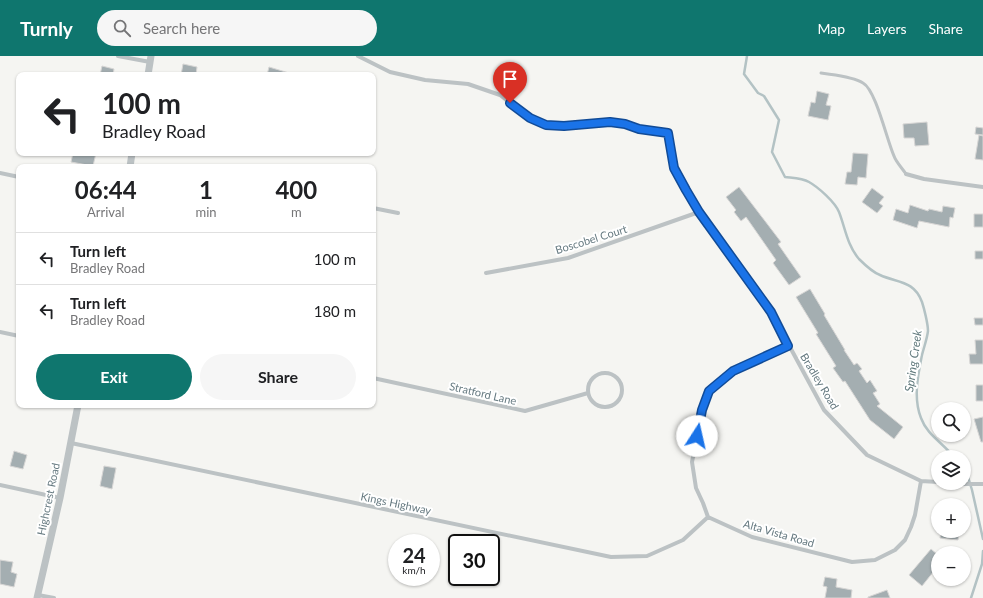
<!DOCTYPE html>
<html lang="en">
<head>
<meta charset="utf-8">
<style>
	:root { --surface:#fff; --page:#f6f6f6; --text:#202124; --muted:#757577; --line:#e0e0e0; --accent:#0f766e }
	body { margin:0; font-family:Lato,sans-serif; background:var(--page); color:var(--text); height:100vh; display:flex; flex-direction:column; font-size:15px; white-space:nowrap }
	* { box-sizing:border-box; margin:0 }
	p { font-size:13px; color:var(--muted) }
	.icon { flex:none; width:22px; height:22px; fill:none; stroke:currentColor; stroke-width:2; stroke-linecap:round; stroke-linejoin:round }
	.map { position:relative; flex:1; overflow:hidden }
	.drawer { position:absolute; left:16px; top:108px; width:360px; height:244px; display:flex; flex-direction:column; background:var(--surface); border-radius:8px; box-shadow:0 1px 3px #0004 }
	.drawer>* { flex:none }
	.hud { position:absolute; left:16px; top:16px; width:360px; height:84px; border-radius:8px; box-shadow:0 1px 3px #0004; background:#fff; color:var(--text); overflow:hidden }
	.fabs { position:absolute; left:931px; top:346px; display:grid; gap:8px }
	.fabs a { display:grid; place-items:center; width:40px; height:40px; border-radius:50%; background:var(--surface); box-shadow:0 1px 3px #0004; font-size:20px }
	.speed { position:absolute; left:388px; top:478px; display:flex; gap:8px; font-size:20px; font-weight:700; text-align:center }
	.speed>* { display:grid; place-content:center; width:52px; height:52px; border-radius:50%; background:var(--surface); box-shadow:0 1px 3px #0004; line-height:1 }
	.speed small { font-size:10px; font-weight:400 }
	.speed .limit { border:2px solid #111; border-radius:6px; background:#fff; color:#111 }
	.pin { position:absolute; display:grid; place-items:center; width:34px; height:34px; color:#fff; margin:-41px -17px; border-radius:50% 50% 50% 0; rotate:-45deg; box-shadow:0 0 4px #0007 }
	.pin .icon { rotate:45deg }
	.me { position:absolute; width:44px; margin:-22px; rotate:10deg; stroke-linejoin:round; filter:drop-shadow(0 0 3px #0008) }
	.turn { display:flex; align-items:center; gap:14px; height:84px; padding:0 20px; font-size:18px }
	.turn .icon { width:52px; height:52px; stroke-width:2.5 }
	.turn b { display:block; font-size:28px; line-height:34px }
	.eta { display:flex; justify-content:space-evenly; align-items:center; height:68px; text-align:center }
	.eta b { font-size:24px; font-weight:700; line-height:28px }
	.cta { display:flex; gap:8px; margin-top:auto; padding:8px 20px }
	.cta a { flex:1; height:46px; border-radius:24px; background:var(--accent); color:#fff; font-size:16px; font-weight:700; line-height:46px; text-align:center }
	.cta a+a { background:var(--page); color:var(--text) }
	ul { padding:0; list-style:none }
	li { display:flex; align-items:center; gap:12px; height:52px; padding:0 20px; border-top:1px solid var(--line) }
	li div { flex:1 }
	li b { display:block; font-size:15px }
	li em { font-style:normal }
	header { display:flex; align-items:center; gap:24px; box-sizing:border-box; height:56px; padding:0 20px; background:var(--accent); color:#fff }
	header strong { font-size:19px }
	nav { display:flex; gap:22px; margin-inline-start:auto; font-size:14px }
	.search { width:280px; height:36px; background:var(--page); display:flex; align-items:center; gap:10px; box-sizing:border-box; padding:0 14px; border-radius:22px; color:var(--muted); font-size:15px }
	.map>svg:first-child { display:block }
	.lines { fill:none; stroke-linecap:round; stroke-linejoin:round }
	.stream { stroke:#b3c2c4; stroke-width:2.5 }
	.building { fill:#a4aeb1; stroke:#d7d6d5 }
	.service { stroke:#bcc2c4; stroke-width:3 }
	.minor { stroke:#bcc2c4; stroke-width:4 }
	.tertiary { stroke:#bcc2c4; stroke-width:7 }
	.route-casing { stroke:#114b97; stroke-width:10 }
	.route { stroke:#1a73e8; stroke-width:7 }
	.labels { text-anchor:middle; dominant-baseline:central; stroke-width:4; stroke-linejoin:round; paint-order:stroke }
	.street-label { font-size:11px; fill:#667a81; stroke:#fff }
	.water-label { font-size:12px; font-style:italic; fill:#627b7e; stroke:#fff }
</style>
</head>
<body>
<header>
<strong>Turnly</strong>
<div class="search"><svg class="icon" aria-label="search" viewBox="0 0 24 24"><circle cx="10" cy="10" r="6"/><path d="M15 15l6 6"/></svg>Search here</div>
<nav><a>Map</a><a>Layers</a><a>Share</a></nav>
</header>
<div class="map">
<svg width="983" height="542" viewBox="0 0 983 542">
	<rect width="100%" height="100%" fill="#f5f5f2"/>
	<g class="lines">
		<path class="stream" d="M747,0L744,18L758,37L764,40L779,64L772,96L785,121C793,122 802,122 809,126C818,131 835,146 839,156C845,171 847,189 859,203C865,209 872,216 880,219C897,227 914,224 922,246C924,252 928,268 928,275C927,283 924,291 922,299C918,319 913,342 921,362C927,379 943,387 954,401
			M964,415L968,421L972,434L983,483
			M971,542L982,508L983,495"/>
	</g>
	<path class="building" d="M183,8L197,11L196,19H181Z
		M102,10L114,13L113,19H100Z
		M269,11L289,17V19H267Z
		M817,35L829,38L826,49L831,50L828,64L808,60L811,46L815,47Z
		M927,66L929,89L915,90L914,82H904L903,68Z
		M976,71L983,72V79L975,78Z
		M979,79L983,80V104L975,103Z
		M73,97H96L93,110L71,106Z
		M853,97L868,98L866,122L858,121L857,129L845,128L847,116H851Z
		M739,131L781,186L778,188L801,221L789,229L773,207L776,204L746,161L741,165L734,156L736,154L726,141Z
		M872,132L884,141L879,147L883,150L877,157L862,146Z
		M910,149L928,155L929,153L942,156L943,150L955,152L953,162L950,161L949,171L919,165L917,172L893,164L896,153L908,157Z
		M974,158H983V171H974Z
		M975,195H983V203H975Z
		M810,233L825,258L824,259L845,294H844L854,309L857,307L862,313L859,315L867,327L870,324L877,335L873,337L880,348L877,350L903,371L894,383L870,364L845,325L843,326L833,312L836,310L816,278L818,277L796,241Z
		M974,262H983V269H975Z
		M975,284H983V308H970L969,298H976Z
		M976,329H983V345H976Z
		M983,361V386H981L974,363Z
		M14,395L27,399L23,413L10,410Z
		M104,410L116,412L112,433L100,430Z
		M941,475H959L958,484L940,482Z
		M931,493L938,499V510L922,530L909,519Z
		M0,504L13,506L11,516L17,518L14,531L0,528Z
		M825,521L837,523L836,531L852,534L851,542H825L827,531L823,530Z
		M887,534L890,542H868V541Z"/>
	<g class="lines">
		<path class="service" d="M821,17C833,19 852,20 863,27C876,34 887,85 894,100C896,106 902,112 906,118"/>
		<path class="minor" d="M118,0L150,6
			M358,0L390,16L425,24L468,28L500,39L530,62L546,69L563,70L610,66L625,68L639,73L669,77L674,112L699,156L771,256L824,354L867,399L921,425L938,426
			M0,117L19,121
			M906,118L924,123L983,131
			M373,152L398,157
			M486,217L568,202L699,156
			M0,276L19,280
			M588 334a17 17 0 1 1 34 0a17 17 0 1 1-34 0Z
			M373,322L525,355L588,337
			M71,387L611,501L647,500L683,484L708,461
			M944,427L961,428H983
			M0,429L60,442
			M708,461L752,481L852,506L875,504L895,494L905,484L911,471L915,459L921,425
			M708,461L703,447L696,432L692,406L702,354L709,335L733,315L788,290
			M38,539L54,542"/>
		<path class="tertiary" d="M148,19L151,0
			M130,111L132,97
			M37,542L60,442L78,349"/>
	</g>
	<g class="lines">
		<defs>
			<path id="route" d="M510,47L530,62L546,69L564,70L610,66L625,68L639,73L668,77L674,112L686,134L699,156L771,256L788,290L733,315L709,335L702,354L697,380"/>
		</defs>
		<use href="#route" class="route-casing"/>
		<use href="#route" class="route"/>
	</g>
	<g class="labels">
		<g class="street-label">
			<text transform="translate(591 183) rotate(-17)">Boscobel Court</text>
			<text transform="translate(820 325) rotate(59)">Bradley Road</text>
			<text transform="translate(483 337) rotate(13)">Stratford Lane</text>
			<text transform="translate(48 443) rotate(-78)">Highcrest Road</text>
			<text transform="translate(396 447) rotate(12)">Kings Highway</text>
			<text transform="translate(779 477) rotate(16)">Alta Vista Road</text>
		</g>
		<g class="water-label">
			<text transform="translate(913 305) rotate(-82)">Spring Creek</text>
		</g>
	</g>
</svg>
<div class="fabs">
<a><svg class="icon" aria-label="search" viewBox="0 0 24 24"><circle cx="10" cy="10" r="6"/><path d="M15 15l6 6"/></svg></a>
<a><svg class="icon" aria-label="layers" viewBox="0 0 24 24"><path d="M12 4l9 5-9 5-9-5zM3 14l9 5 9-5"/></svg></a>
<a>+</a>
<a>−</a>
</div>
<div class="speed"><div>24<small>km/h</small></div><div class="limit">30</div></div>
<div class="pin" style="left:510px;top:47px;background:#d93025"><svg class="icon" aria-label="arrive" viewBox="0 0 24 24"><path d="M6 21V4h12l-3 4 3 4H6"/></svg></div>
<svg class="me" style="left:697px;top:380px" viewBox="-20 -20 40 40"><circle r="19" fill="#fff"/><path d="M0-13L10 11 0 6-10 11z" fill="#1a73e8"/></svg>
<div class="hud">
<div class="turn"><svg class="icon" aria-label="left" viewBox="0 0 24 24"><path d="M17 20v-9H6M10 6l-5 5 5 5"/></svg><div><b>100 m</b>Bradley Road</div></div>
</div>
<section class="drawer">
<div class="eta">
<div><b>06:44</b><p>Arrival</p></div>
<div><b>1</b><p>min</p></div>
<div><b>400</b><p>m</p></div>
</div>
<ul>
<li><svg class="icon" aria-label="left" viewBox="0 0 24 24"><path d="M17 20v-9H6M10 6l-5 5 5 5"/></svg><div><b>Turn left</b><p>Bradley Road</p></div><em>100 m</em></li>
<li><svg class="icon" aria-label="left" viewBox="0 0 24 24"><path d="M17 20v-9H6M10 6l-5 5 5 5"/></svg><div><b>Turn left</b><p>Bradley Road</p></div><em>180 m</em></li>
</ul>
<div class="cta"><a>Exit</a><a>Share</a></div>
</section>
</div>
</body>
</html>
